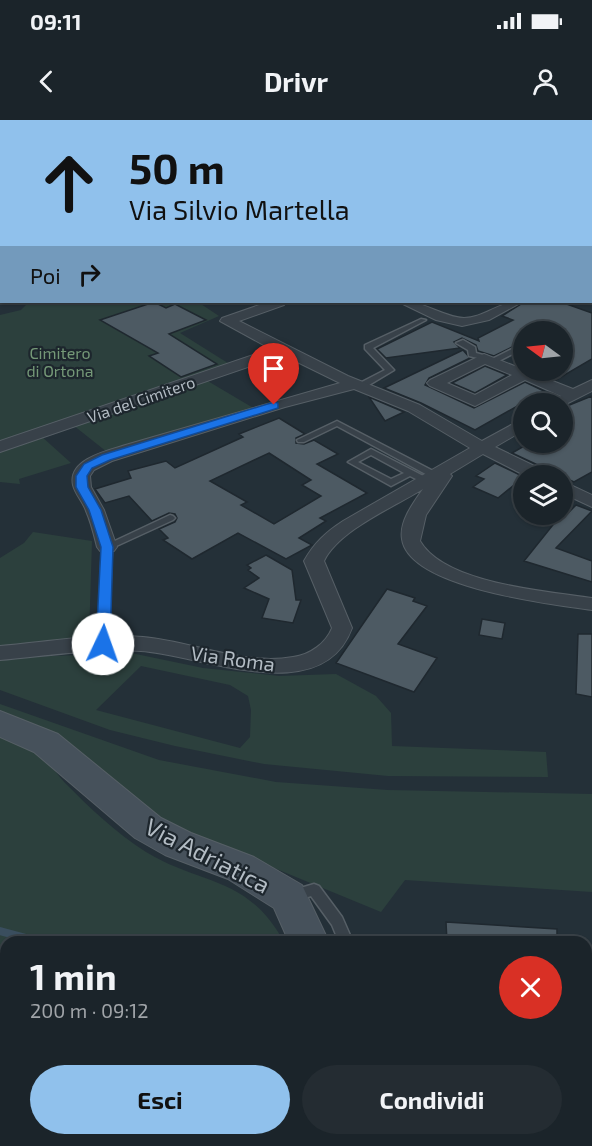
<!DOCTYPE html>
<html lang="it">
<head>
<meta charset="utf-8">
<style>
	:root { --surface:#1b242a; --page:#242c32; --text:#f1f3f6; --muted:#a0a4a8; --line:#394147; --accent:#90c1ec }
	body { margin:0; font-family:"Exo 2",sans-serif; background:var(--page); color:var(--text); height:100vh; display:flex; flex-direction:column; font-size:22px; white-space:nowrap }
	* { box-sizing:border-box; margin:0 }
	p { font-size:20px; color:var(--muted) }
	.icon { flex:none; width:33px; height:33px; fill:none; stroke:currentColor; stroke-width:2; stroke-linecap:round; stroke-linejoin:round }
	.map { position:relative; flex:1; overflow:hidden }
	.side { position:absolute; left:0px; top:816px; width:592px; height:210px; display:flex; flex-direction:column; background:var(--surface); border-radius:18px 18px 0 0; box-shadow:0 2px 4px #0004,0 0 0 2px var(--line) }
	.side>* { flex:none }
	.banner { position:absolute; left:0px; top:0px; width:592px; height:183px; box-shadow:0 2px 4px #0004,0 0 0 2px var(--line); background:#90c1ec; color:#111; overflow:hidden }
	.needle { width:39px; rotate:285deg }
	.buttons { position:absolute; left:513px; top:201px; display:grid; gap:12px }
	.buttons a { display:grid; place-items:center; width:60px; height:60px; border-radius:50%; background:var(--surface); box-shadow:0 2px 4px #0004,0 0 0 2px var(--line); font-size:30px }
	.pin { position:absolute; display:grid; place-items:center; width:51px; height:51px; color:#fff; margin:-62px -26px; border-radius:50% 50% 50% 0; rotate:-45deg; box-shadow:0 0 6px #0007 }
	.pin .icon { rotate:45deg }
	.me { position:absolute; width:66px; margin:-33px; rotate:3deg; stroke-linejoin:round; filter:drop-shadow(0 0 4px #0008) }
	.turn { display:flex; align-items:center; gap:21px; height:126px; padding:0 30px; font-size:27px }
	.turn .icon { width:78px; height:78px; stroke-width:2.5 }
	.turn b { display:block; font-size:42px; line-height:51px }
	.then { display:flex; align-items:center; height:57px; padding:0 30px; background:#0003; gap:12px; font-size:22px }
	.round { display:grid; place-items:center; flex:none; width:63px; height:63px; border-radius:32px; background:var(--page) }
	.headline { display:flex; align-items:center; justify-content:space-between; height:102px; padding:0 30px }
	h1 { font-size:36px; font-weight:700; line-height:45px }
	.button { display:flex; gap:12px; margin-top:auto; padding:12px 30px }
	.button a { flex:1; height:69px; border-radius:36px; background:var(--accent); color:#111; font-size:24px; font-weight:700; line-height:69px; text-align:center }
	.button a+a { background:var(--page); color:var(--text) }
	.status { display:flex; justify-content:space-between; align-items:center; height:42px; padding:0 30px; background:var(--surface); direction:ltr }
	.status svg { height:16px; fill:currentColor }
	header { display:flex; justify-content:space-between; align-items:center; height:78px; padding:0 30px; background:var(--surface); font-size:27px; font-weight:700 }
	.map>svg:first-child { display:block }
	.green { fill:#2c403d; fill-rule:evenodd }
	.water { fill:#3a4e5e }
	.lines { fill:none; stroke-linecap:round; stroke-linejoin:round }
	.stream { stroke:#3a4e5e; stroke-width:8 }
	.building { fill:#4d5a63; stroke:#1f282f; stroke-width:1.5; fill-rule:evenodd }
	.service-casing { stroke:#565f66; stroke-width:3 }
	.minor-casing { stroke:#565f66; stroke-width:2 }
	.tertiary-casing { stroke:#565f66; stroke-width:2 }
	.secondary-casing { stroke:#565f66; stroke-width:2 }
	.service { fill:#384149; fill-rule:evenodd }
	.minor { fill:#384149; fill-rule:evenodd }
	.tertiary { fill:#384149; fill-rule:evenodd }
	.secondary { fill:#46515b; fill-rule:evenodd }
	.rail { stroke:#5e6972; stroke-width:2; stroke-dasharray:3 3; stroke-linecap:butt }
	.route { fill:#1a73e8; stroke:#114b97; stroke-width:1.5 }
	.labels { text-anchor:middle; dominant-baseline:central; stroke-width:4.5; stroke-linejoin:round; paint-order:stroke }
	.far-park-label { font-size:16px; fill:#749877; stroke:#1d262d }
	.far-street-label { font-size:16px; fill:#b3bcc4; stroke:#1d262d }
	.street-label { font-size:20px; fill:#b3bcc4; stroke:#1d262d }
	.near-street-label { font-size:24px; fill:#b3bcc4; stroke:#1d262d }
</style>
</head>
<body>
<div class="status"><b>09:11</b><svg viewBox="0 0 49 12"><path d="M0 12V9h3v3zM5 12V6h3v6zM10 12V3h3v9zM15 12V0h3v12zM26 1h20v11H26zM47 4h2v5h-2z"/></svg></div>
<header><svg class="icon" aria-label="back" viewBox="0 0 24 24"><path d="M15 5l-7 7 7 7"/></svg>Drivr<svg class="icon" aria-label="person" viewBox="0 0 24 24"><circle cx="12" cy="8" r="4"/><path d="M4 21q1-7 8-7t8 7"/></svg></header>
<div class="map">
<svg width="592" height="1026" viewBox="0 0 592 1026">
	<rect width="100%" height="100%" fill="#243038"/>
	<path class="green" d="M29,182H198L219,196L180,213L231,245L0,324V195L21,190Z
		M206,260L255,289L107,332L73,305Z
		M41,316L71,343L19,359L20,364L0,362V330Z
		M33,412L92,421L89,517L0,528V438L24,423Z
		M131,533L203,548L279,556L336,554L376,576L391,593L392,626L546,632L548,657L388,656L264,644L175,626L110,610L0,570V538ZM141,546L230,565L248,576L251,590L250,617L240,628L96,590Z
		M0,584L159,640L276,662L388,670L592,674V772L405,760L381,792L257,741L171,711L0,599Z
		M0,615C10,619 21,622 30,627C43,634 55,652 65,663C89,687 117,714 146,732C202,766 247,755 284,822H6V921L0,918Z
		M0,1002L6,1004V1020H79L106,1026H0Z"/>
	<path class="water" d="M0,0H234L2,2L0,72Z"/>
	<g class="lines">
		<path class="stream" d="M0,811L41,822"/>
	</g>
	<path class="building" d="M154,182L166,188L175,184L206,200L169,214L217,244L181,257L149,236L158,233L100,200Z
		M524,182H561L592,193V239L556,260L532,250H562V212H524V221L494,236L478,231L476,225L462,218L454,222L460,228L386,238L377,229L432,202L479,221L478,218L513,200L502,196Z
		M463,230L470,238L429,258L425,265L474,288L525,262L544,271L475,310L421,283L384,268Z
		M485,246L507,255L475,273L452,263Z
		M592,276V352L574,362L512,333L531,322H562V288Z
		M369,277L404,292L385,301Z
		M279,298L305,314L296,318V323L304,324L314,320L338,334L317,344L367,373L320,398L326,401L299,418L312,425L286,439L238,413L192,439L163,420L168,418L159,409L175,402L177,398L175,394L169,393L152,401L129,376L105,383L95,369L131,358L128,351L166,341L175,348L243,317L239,314ZM269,333L311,360L302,365L321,376L274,404L241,385L247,382L210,361Z
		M495,343L524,357L498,378L473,367L484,359L476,356Z
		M576,385L592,391L556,428L592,441V462L524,441L560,396L563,398Z
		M266,435L292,450L296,480H301L293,503L262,498L269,479L244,468L259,458L248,450L251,448L247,445Z
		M387,469L415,478L413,481L427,486L398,524L437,538L414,572L336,543Z
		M482,499L505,503L502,519L479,515Z
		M578,514H592V577L576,574Z
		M446,802L557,809V822H447Z"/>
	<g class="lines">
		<defs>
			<path id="service" d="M591,4H592V6H591Z
				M591,91H592V95H591Z
				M421,199L426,200L373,228L394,250L364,268H358V264L385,250L365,229V225Z
				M463,220L475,227L476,233L487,236V240L469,236L468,230L456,223Z
				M524,223V228L495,243L488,241Z
				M337,301L439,354L440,356L436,359L433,358L337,306L304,322H298L297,320Z
				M371,329L429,359L430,361L426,364L410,356L391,366L348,342ZM371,335L404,353L391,359L358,342Z
				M170,395L173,396L175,398L173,400L112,428L108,524L107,526H99L98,524L102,427Z
				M314,764L319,766L342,797L353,822H339L332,805L311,776L292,782L287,780L285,776L287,772Z"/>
			<path id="minor" d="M519,0H531L518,2Z
				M591,14H592V20H591Z
				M591,57H592V63H591Z
				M591,144H592V152H591Z
				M268,182H286L284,185L239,201L348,256L420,285L482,321L524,298V310L495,327L547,352L549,356H526L483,334L450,354L452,356L426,395L420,421C445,464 546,471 592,478V490C551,484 409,468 402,419C399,402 413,383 423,369C394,387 339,410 324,441L352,508C322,590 201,535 141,531C94,528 47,536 0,540V526C47,522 96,513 143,517C192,521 243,546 293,537C310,535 326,523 332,508L304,441C314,423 326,412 343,401L470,328L408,291L354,269L285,287L112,341L94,350L90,356L91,367L104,390L117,427L114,431H100L97,427C94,415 91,402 86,391C83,382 75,374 73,365C67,338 111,330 129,324L340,263L283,235L0,332V321L271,229L220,201L222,198Z
				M405,182C426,182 443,197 464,198C485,198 500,180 522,182L489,200L462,206L436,200L403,184Z
				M484,234L573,269L592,260V271L562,286V284L553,282L561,276L525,260L475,286L430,266L427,263L430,260ZM485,244L512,255L475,275L447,263Z
				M562,361L592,375V387L562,373Z"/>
			<path id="tertiary" d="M591,120H592V130H591Z"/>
			<path id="secondary" d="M2,168V180L0,181V169Z
				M0,591L58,614L161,698L191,713L254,737L302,765L329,822H289L274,788L228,759L165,735L135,718L34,632L0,617Z
				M0,943L6,945V989L0,987Z"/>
		</defs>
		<use href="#service" class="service-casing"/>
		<use href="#minor" class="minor-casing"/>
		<use href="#tertiary" class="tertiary-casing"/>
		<use href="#secondary" class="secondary-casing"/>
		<use href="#service" class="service"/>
		<use href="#minor" class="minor"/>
		<use href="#tertiary" class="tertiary"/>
		<use href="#secondary" class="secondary"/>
		<path class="rail" d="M297,2L303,0"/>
	</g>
	<path class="route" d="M274,282L278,283V288L110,340L92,348L87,356L88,367L101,390L113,427L110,524L103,528L98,527L96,524L101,427L89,390L76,367V356L84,344L102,335Z"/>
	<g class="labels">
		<g class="far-park-label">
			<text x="60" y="232">Cimitero<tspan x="60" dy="18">di Ortona</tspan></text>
		</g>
		<g class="far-street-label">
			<text transform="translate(141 279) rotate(-19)">Via del Cimitero</text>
		</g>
		<g class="street-label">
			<text transform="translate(233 538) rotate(8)">Via Roma</text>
		</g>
		<g class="near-street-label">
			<text transform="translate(208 735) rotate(27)">Via Adriatica</text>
		</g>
	</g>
</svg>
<div class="buttons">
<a><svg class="needle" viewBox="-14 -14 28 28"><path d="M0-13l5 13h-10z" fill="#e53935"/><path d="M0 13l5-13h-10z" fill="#a0a4a8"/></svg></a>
<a><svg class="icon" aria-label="search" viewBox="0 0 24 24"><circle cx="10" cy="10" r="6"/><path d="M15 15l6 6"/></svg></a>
<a><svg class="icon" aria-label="layers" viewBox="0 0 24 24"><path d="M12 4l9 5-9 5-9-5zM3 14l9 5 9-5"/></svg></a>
</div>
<div class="pin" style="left:274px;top:285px;background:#d93025"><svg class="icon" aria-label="arrive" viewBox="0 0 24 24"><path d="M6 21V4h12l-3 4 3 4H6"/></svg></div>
<svg class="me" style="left:103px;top:524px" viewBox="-20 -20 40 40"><circle r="19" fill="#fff"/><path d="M0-13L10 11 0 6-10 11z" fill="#1a73e8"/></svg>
<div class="banner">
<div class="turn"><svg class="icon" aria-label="ahead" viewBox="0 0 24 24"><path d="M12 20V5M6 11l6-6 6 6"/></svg><div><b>50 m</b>Via Silvio Martella</div></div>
<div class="then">Poi<svg class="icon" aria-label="right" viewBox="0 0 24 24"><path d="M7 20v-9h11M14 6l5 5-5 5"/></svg></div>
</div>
<section class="side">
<div class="headline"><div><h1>1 min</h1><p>200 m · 09:12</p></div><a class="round" style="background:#d93025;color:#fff"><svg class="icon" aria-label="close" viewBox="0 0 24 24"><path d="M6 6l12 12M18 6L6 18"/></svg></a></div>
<div class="button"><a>Esci</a><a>Condividi</a></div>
</section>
</div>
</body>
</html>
